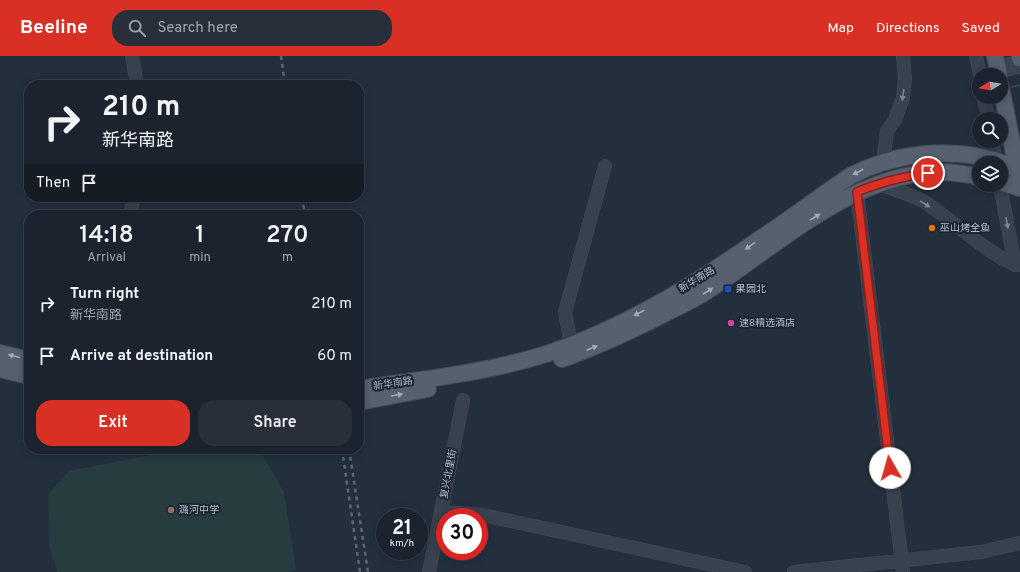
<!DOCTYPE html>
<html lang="en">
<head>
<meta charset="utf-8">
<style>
	:root { --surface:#1b232e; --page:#282f3a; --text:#f1f3f6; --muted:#a0a4aa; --line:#39404a; --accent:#d93025 }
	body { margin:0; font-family:Overpass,"Noto Sans SC",sans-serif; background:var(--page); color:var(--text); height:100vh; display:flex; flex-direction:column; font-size:15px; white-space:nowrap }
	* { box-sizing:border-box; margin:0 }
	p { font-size:13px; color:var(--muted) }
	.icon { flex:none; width:22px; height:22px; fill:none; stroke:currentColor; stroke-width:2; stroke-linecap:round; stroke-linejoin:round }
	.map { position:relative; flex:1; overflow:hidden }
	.details { position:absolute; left:24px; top:154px; width:340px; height:244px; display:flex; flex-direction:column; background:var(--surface); border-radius:16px; box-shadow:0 2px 10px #0003,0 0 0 1px var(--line) }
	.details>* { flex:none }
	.top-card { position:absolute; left:24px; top:24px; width:340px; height:122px; border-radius:16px; box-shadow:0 2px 10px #0003,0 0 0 1px var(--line); background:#1b232e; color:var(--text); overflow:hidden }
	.needle { width:26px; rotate:259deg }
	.tools { position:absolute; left:972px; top:12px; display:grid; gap:8px }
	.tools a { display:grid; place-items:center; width:36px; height:36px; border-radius:50%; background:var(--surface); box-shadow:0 2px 10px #0003,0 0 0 1px var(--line); font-size:20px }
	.speed { position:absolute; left:376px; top:452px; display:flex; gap:8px; font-size:20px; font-weight:700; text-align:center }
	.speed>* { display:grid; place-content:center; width:52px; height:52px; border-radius:50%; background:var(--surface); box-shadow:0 2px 10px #0003,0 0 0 1px var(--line); line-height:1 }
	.speed small { font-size:10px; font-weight:400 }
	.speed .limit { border:6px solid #d22; background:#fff; color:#111 }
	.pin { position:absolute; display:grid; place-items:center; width:34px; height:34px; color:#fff; margin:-17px; border:2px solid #fff; border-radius:50%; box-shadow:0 1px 4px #0007 }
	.me { position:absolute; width:44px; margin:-22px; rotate:353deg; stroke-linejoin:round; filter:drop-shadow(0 0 3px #0008) }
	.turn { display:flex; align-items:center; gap:14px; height:84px; padding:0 12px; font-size:18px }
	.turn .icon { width:52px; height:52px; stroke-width:2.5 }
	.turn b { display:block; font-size:28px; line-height:34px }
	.then { display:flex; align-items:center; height:38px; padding:0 12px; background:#0003; gap:8px; font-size:15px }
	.eta { display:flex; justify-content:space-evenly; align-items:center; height:68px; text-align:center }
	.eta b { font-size:24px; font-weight:600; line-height:28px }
	.primary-button { display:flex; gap:8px; margin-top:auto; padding:8px 12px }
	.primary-button a { flex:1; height:46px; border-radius:16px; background:var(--accent); color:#fff; font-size:16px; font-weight:600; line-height:46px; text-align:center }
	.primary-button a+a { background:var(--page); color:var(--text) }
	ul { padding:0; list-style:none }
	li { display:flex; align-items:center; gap:12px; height:52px; padding:0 12px }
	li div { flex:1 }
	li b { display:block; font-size:15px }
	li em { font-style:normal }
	header { display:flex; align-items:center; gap:24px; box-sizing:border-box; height:56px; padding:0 20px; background:var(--accent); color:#fff }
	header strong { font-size:19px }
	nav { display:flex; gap:22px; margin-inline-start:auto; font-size:14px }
	.search { width:280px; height:36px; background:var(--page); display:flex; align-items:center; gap:10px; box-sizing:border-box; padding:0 14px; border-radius:16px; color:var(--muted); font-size:15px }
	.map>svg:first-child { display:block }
	.green { fill:#263c3f }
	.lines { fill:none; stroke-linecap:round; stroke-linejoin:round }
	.highway-tunnel { stroke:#3a4453; stroke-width:19; stroke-dasharray:19 10; stroke-linecap:butt }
	.minor-casing { stroke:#414a57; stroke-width:14 }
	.major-casing { stroke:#414a57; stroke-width:18 }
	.minor { stroke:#38414e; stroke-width:13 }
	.major { stroke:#56606e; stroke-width:16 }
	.rail { stroke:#5a6575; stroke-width:2.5; stroke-dasharray:4 4; stroke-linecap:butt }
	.oneway { fill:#7c8592 }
	.oneway2 { fill:#a1aab7 }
	.route-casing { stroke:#8d1f18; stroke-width:10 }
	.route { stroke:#d93025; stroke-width:7 }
	.food-dot { fill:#e8710a; stroke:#1d2633; stroke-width:1.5 }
	.transit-dot { fill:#1a4fb4; stroke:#1d2633; stroke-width:1.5 }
	.hotel-dot { fill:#d1479c; stroke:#1d2633; stroke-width:1.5 }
	.education-dot { fill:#8d6e63; stroke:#1d2633; stroke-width:1.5 }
	.labels { text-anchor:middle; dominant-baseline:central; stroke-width:4; stroke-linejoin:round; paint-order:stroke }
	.poi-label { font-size:10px; fill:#b4bcc9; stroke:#1d2633; text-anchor:start }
	.street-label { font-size:10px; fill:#b4bcc9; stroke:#1d2633 }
</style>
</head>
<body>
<header>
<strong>Beeline</strong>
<div class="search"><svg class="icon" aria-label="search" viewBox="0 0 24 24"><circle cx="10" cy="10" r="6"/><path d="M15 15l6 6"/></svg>Search here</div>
<nav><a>Map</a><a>Directions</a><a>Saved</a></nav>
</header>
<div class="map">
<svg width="1020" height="516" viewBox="0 0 1020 516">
	<rect width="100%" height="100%" fill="#242f3e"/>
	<path class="green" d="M181,393H259L284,436L296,514L287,516H57L49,488L48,438L69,415Z"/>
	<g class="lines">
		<path class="highway-tunnel" d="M1013,0L1020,30"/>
		<defs>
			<path id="minor" d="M132,0L137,29
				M976,0L980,19
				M984,41L988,63
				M992,85L996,107
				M883,107L887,75L895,64L903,42L905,22L903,0
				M877,127C892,133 909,138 923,145C945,158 999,208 1020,209
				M1000,129L1015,209
				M857,136L903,516
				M130,159L134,141
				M571,288L565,256L605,110
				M442,456L483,459L745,516
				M429,516L463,344
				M794,516L981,496L1020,487"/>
			<path id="major" d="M995,0L999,19
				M1020,0V2
				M1001,31L1020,128
				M1001,126L1020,132
				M0,297L29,304
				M562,303C599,290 635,273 670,255C682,249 695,243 707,235C786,184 876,94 979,121
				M0,313L29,320
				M359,333C422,323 488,317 549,297C660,260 755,186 850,120C895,97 945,91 994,104C1003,107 1011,111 1020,114
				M359,346L428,333"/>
		</defs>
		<use href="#minor" class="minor-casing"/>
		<use href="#major" class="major-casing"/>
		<use href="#minor" class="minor"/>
		<use href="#major" class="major"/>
		<path class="rail" d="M281,0L285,29
			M302,141L305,159
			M342,393L360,516
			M349,393L368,516"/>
	</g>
	<defs><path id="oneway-solid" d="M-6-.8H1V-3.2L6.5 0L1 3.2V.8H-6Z"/></defs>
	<g class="oneway">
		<use href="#oneway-solid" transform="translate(903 39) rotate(99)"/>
		<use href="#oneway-solid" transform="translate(925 148) rotate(32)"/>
		<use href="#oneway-solid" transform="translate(1007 167) rotate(79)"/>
	</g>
	<g class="oneway2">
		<use href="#oneway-solid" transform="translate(858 116) rotate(153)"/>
		<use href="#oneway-solid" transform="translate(815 161) rotate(-31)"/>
		<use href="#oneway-solid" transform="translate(750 190) rotate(145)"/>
		<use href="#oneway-solid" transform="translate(708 235) rotate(-33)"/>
		<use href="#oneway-solid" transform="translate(639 257) rotate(153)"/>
		<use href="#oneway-solid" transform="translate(592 292) rotate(-23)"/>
		<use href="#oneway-solid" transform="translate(14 300) rotate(-166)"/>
		<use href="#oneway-solid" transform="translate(397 339) rotate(-10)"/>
	</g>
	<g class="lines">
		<defs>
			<path id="route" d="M890,412L857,136C880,126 902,121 928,117"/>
		</defs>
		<use href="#route" class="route-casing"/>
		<use href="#route" class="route"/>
	</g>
	<circle class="food-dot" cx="932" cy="172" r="4"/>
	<rect class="transit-dot" x="724" y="229" width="8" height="8" rx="2"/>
	<circle class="hotel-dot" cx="731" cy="267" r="4"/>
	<circle class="education-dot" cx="171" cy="454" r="4"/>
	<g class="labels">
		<g class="poi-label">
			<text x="940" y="172">巫山烤全鱼</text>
			<text x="736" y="233">果园北</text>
			<text x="739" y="267">速8精选酒店</text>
			<text x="179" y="454">潞河中学</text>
		</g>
		<g class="street-label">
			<text transform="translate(697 224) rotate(-31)">新华南路</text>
			<text transform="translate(393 328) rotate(-9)">新华南路</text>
			<text transform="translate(449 418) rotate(-79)">复兴北里街</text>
		</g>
	</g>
</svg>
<div class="tools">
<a><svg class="needle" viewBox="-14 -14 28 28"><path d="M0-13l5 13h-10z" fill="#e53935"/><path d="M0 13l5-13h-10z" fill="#a0a4aa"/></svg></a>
<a><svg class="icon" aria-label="search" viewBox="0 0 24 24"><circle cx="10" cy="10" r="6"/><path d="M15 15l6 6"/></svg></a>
<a><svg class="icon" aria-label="layers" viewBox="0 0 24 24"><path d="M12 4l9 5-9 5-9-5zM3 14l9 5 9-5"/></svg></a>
</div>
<div class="speed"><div>21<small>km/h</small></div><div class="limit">30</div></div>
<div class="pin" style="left:928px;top:117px;background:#d93025"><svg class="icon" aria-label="arrive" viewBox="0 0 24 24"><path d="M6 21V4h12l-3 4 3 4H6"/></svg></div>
<svg class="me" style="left:890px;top:412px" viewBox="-20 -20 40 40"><circle r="19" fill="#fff"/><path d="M0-13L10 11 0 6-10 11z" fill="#d93025"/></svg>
<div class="top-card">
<div class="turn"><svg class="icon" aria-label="right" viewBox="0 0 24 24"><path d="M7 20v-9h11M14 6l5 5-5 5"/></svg><div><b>210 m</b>新华南路</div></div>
<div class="then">Then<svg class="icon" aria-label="arrive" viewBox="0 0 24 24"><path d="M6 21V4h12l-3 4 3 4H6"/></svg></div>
</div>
<section class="details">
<div class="eta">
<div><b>14:18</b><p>Arrival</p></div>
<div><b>1</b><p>min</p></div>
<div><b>270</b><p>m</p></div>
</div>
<ul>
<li><svg class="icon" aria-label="right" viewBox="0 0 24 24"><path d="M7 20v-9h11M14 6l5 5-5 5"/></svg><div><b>Turn right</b><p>新华南路</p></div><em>210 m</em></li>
<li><svg class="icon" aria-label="arrive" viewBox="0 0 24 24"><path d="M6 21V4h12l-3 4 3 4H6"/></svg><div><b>Arrive at destination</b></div><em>60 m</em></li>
</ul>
<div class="primary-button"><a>Exit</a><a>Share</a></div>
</section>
</div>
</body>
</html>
